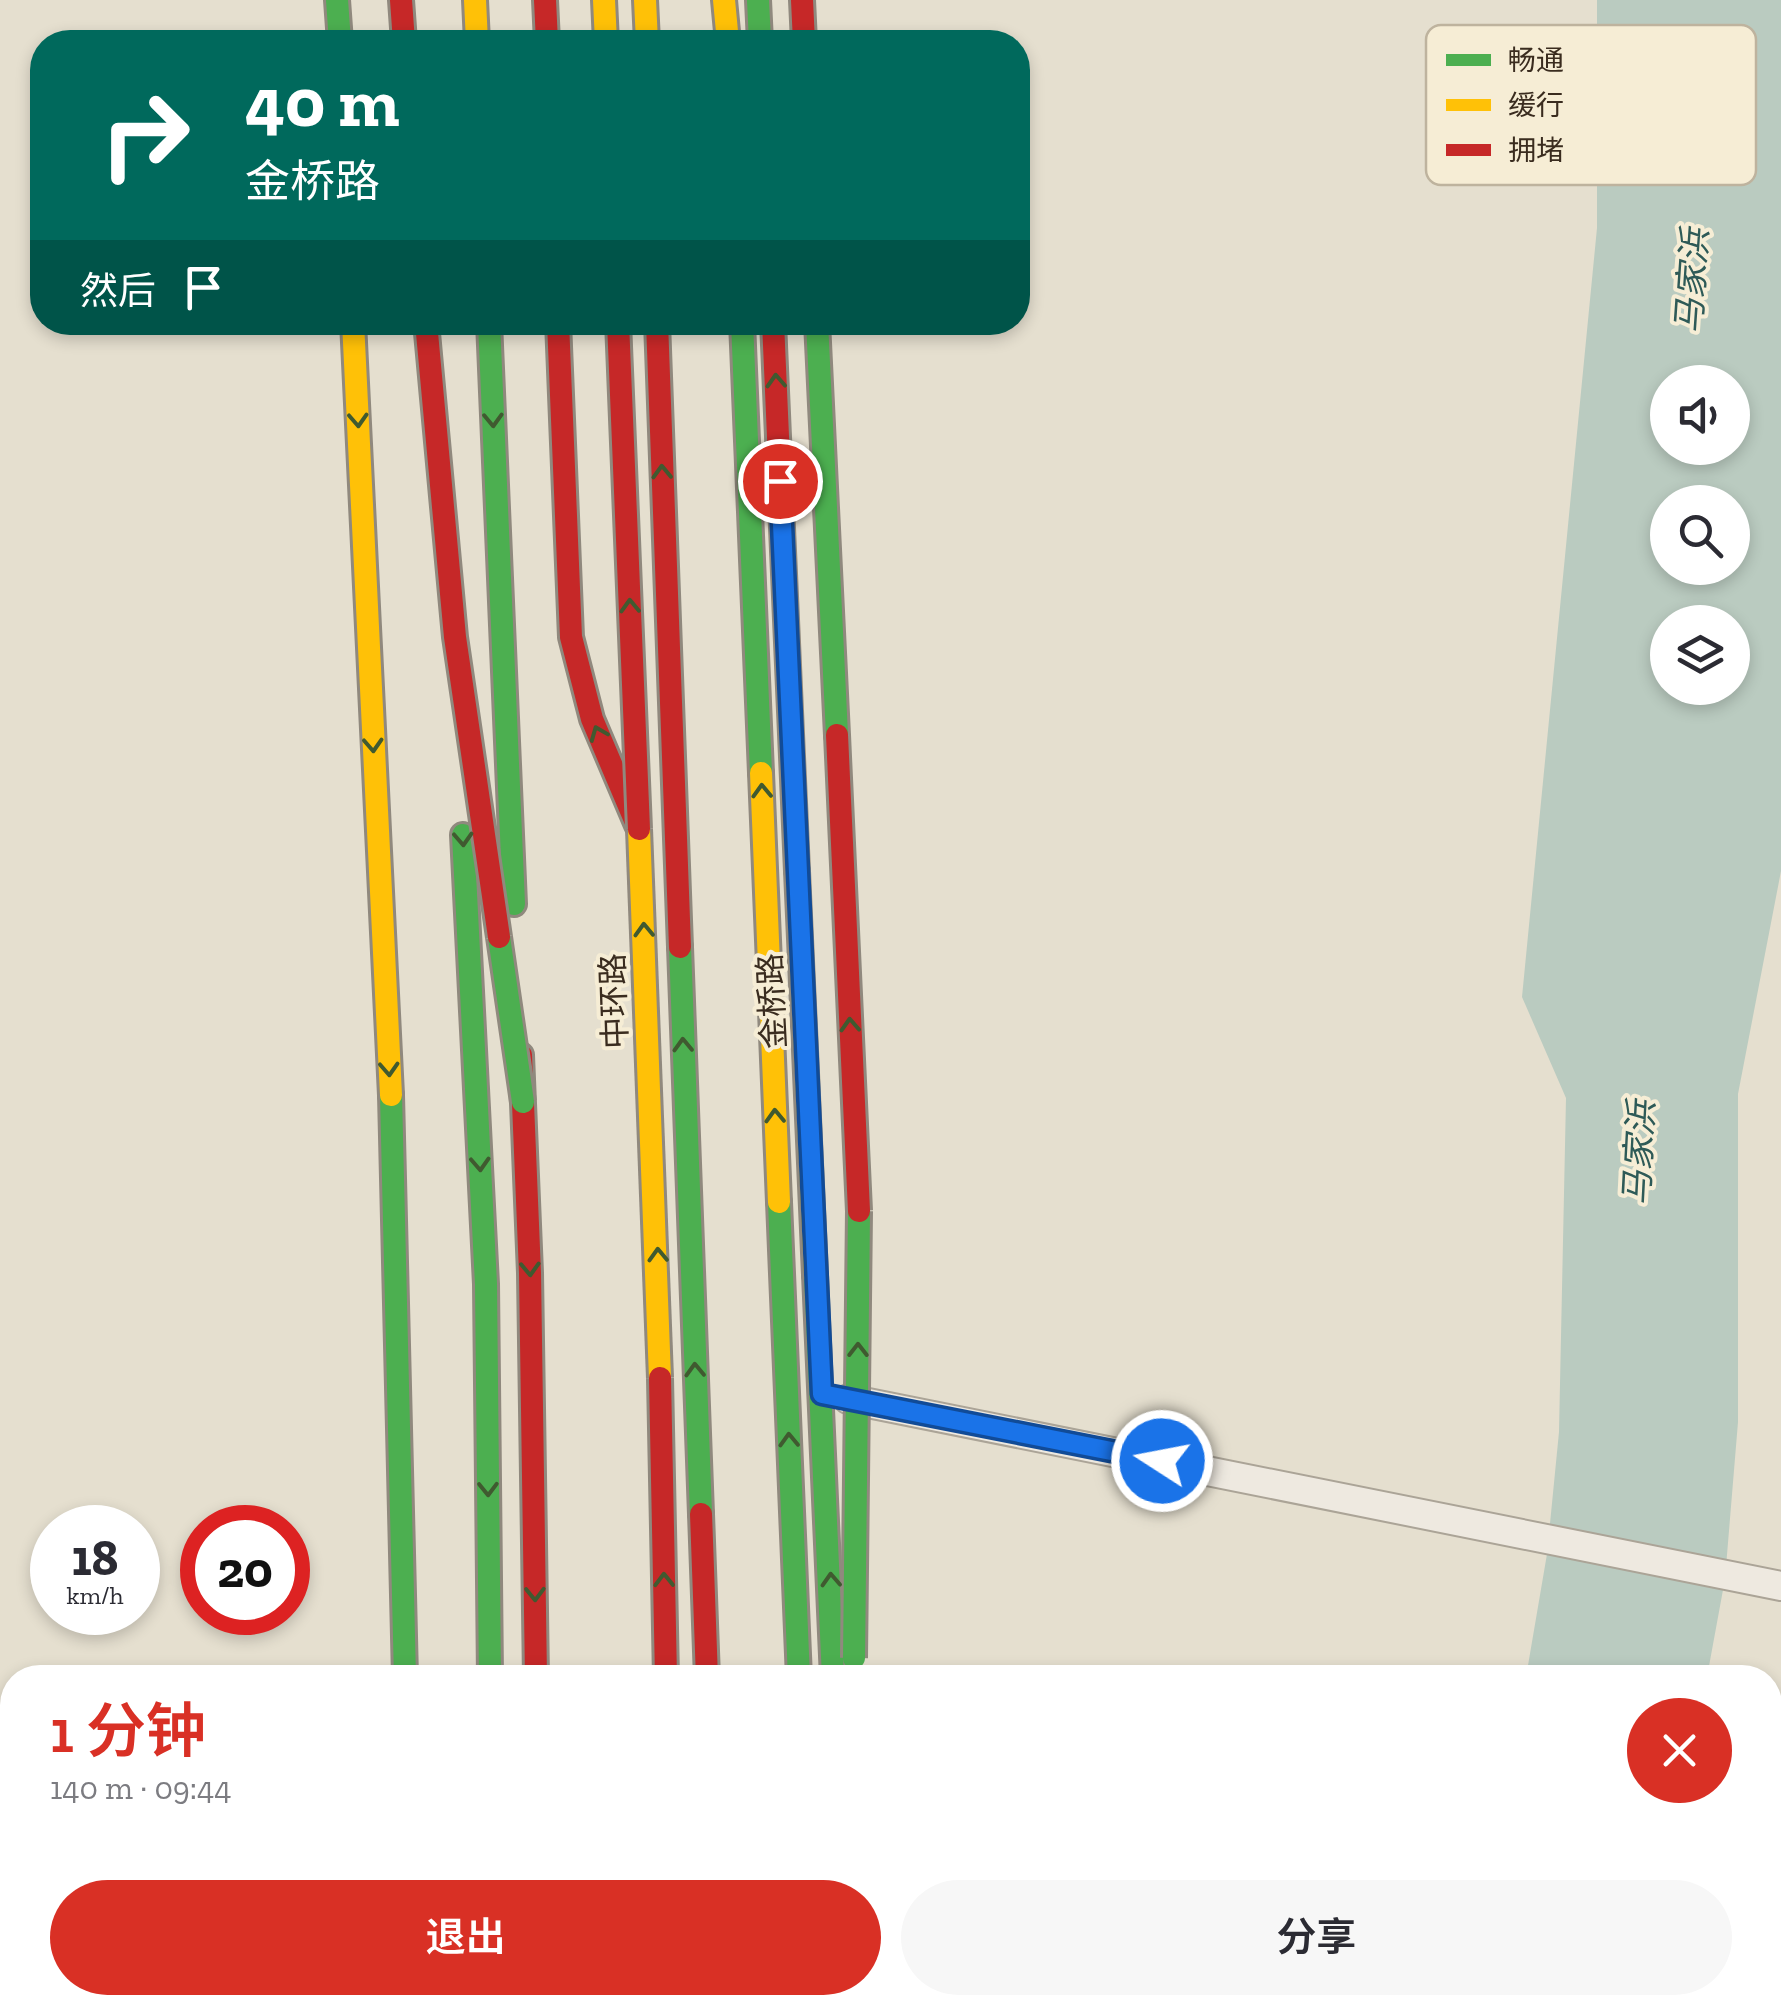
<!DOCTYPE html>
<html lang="zh">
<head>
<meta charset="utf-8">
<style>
	:root { --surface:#fff; --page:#f7f7f7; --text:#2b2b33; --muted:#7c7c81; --accent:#d93025 }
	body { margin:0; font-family:"Zilla Slab","Noto Sans SC",serif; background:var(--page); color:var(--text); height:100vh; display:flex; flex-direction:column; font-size:38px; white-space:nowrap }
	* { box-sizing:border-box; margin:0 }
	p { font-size:32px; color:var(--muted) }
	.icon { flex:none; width:55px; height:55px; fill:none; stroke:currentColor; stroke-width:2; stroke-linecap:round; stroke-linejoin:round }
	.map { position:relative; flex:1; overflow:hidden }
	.side { position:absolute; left:0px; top:1665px; width:1782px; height:350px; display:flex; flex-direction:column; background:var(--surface); border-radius:40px 40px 0 0; box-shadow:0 5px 15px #0003 }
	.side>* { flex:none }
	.guide { position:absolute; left:30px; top:30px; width:1000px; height:305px; border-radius:40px; box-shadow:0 5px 15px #0003; background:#00695c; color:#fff; overflow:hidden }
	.buttons { position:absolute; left:1650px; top:365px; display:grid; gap:20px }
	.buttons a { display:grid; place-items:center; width:100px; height:100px; border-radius:50%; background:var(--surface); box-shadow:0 5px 15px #0003; font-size:50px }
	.speed { position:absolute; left:30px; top:1505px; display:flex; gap:20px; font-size:50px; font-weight:700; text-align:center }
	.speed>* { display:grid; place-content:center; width:130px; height:130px; border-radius:50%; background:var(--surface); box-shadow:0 5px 15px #0003; line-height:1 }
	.speed small { font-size:25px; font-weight:400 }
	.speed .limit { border:15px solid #d22; background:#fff; color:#111 }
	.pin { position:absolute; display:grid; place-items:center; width:85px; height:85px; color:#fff; margin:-42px; border:5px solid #fff; border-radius:50%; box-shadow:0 2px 10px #0007 }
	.me { position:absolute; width:110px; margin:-55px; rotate:281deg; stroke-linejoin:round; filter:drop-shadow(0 0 8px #0008) }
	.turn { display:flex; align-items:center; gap:35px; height:210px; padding:0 50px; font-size:45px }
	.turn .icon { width:130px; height:130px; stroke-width:2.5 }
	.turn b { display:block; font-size:70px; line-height:85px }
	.then { display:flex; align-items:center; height:95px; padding:0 50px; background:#0003; gap:20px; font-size:38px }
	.round { display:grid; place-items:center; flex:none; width:105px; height:105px; border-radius:52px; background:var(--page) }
	.summary { display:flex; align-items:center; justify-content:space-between; height:170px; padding:0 50px }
	h1 { font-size:60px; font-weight:600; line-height:75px; color:var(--accent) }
	.primary-button { display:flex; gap:20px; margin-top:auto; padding:20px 50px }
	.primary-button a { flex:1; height:115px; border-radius:60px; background:var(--accent); color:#fff; font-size:40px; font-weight:600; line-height:115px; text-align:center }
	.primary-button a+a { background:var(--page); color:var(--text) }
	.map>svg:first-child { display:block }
	.water { fill:#bacbc0; fill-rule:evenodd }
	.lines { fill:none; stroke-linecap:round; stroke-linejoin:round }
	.lane-casing { stroke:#aba497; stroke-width:32 }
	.fast-casing { stroke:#90897e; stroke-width:28 }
	.slow-casing { stroke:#90897e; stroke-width:28 }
	.jam-casing { stroke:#90897e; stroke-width:28 }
	.path { stroke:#c6c0b7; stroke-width:6; stroke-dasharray:8 5; stroke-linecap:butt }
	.lane { stroke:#eee9e0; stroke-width:28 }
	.fast { stroke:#4caf50; stroke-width:22 }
	.slow { stroke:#ffc107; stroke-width:22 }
	.jam { stroke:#c62828; stroke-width:22 }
	.fast-bridge-casing { stroke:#90897e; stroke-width:28; stroke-linecap:butt }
	.slow-bridge-casing { stroke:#90897e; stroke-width:28; stroke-linecap:butt }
	.jam-bridge-casing { stroke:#90897e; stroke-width:28; stroke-linecap:butt }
	.fast-bridge { stroke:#4caf50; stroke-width:22 }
	.slow-bridge { stroke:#ffc107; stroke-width:22 }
	.jam-bridge { stroke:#c62828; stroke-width:22 }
	.oneway { stroke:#405a30 }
	.route-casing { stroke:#114b97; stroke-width:25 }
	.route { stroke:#1a73e8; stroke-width:18 }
	.labels { text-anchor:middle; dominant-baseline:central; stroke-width:8; stroke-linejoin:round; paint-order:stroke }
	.street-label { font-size:32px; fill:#3a2c1f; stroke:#f6edd5 }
	.water-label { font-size:35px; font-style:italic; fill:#2e5a57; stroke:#f6edd5 }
	.key { fill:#f6edd5; stroke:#beb39e; stroke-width:2.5 }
	.key-label { font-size:28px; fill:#3a2c1f }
</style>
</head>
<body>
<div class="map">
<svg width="1781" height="2015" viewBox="0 0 1781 2015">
	<rect width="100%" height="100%" fill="#e5dfcf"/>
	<path class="water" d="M1597,0H1781V871L1738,1094V1422L1725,1579L1707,1677H1526L1547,1554L1559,1432L1566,1098L1522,997L1597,228ZM1668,382H1732V448H1668ZM1668,502H1732V568H1668ZM1668,622H1732V688H1668Z
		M1436,2003V2002L1633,2003L1630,2015H1431Z"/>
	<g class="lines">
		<defs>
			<path id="lane" d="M848,1399L1781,1586"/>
			<path id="fast" d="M337,0L340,42
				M758,0L760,42
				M489,322L514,904
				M742,322L761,773
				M817,322L837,735
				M463,835L486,1284L490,1678
				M680,947L701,1514
				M391,1095L405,1678
				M779,1202L799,1678
				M815,1275L833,1678"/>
			<path id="slow" d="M475,0L477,42
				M604,0L606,42
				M645,0L647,42
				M724,0L728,42
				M353,322L391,1095
				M761,773L779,1202
				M797,871L815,1275
				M413,2002V2015
				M493,2002V2015
				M671,2002V2015"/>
			<path id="jam" d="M401,0L404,42
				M545,0L547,42
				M802,0L804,42
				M558,322L571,637L592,719L637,825
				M657,322L680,947
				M773,322L797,871
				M521,1055L530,1273L536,1678
				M701,1514L707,1678
				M541,2002V2015
				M711,2002V2015
				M814,2015L816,2002"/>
		</defs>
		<use href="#lane" class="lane-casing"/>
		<use href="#fast" class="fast-casing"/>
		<use href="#slow" class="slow-casing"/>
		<use href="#jam" class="jam-casing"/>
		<path class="path" d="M909,2002V2015"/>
		<use href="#lane" class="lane"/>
		<use href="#fast" class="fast"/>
		<use href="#slow" class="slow"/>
		<use href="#jam" class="jam"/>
		<defs>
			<path id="fast-bridge" d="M499,937L523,1102
				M854,1658L859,1211"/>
			<path id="slow-bridge" d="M639,829L660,1378"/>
			<path id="jam-bridge" d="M426,322L455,637L499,937
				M618,322L639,829
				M837,735L859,1211
				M660,1378L666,1678"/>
		</defs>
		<use href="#fast-bridge" class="fast-bridge-casing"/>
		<use href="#slow-bridge" class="slow-bridge-casing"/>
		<use href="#jam-bridge" class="jam-bridge-casing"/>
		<use href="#fast-bridge" class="fast-bridge"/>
		<use href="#slow-bridge" class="slow-bridge"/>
		<use href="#jam-bridge" class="jam-bridge"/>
	</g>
	<defs><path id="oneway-chevron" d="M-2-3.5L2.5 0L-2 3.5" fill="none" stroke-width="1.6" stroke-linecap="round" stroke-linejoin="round" transform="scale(2.5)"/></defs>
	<g class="oneway">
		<use href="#oneway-chevron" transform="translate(776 381) rotate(-93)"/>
		<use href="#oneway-chevron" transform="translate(358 420) rotate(87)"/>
		<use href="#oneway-chevron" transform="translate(493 420) rotate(88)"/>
		<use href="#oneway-chevron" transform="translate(662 472) rotate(-92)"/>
		<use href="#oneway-chevron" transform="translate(630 606) rotate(-92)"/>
		<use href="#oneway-chevron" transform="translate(598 733) rotate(-112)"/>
		<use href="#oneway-chevron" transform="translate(373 745) rotate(87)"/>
		<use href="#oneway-chevron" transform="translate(762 791) rotate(-92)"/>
		<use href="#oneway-chevron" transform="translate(463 839) rotate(87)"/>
		<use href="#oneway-chevron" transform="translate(644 930) rotate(-92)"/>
		<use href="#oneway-chevron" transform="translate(850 1025) rotate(-93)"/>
		<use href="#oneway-chevron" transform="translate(683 1045) rotate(-92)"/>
		<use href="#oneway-chevron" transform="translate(389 1069) rotate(87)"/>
		<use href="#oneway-chevron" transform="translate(775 1116) rotate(-92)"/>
		<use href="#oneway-chevron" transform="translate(480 1164) rotate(87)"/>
		<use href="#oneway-chevron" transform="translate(658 1255) rotate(-92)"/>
		<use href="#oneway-chevron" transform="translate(530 1269) rotate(88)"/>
		<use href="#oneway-chevron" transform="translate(858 1350) rotate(-90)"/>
		<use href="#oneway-chevron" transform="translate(695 1370) rotate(-92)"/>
		<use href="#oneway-chevron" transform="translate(789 1440) rotate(-92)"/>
		<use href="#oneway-chevron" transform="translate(488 1489) rotate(89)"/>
		<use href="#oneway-chevron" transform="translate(664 1580) rotate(-91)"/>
		<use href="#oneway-chevron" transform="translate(831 1580) rotate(-93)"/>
		<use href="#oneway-chevron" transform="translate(535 1594) rotate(89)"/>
	</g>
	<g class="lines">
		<defs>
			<path id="route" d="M780,481L822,1394L1162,1461"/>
		</defs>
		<use href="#route" class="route-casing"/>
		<use href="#route" class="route"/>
	</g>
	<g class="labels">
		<g class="street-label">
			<text transform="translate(614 1001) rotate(-92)">中环路</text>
			<text transform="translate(772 1001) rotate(-93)">金桥路</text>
		</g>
		<g class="water-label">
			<text transform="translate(1692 281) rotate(-86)">马家浜</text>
			<text transform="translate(1639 1153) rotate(-87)">马家浜</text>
		</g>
	</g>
	<rect x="1426" y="25" width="330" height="160" rx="15" class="key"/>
	<rect x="1446" y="54" width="45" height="12" fill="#4caf50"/>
	<rect x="1446" y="99" width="45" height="12" fill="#ffc107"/>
	<rect x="1446" y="144" width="45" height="12" fill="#c62828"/>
	<g class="key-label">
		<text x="1508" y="70">畅通</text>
		<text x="1508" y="115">缓行</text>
		<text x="1508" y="160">拥堵</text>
	</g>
</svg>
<div class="buttons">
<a><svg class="icon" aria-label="sound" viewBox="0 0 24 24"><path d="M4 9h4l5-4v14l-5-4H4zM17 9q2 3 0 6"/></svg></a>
<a><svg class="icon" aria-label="search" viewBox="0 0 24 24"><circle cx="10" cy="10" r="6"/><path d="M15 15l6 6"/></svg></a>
<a><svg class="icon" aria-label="layers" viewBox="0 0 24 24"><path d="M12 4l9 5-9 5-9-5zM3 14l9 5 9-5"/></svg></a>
</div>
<div class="speed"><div>18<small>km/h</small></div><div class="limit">20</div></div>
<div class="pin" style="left:780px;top:481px;background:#d93025"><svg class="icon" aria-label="arrive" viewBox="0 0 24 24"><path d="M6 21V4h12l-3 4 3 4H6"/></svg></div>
<svg class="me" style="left:1162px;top:1461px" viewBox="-20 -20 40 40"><circle r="17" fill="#1a73e8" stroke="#fff" stroke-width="3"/><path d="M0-11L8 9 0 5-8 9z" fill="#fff"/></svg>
<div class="guide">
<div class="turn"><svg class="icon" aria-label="right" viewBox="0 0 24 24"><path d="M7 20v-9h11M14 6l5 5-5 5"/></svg><div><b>40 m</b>金桥路</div></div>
<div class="then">然后<svg class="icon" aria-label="arrive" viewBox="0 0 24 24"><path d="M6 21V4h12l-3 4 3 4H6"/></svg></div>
</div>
<section class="side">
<div class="summary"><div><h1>1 分钟</h1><p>140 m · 09:44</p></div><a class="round" style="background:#d93025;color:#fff"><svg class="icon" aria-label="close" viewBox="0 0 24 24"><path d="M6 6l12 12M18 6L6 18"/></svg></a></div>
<div class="primary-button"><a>退出</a><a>分享</a></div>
</section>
</div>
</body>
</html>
